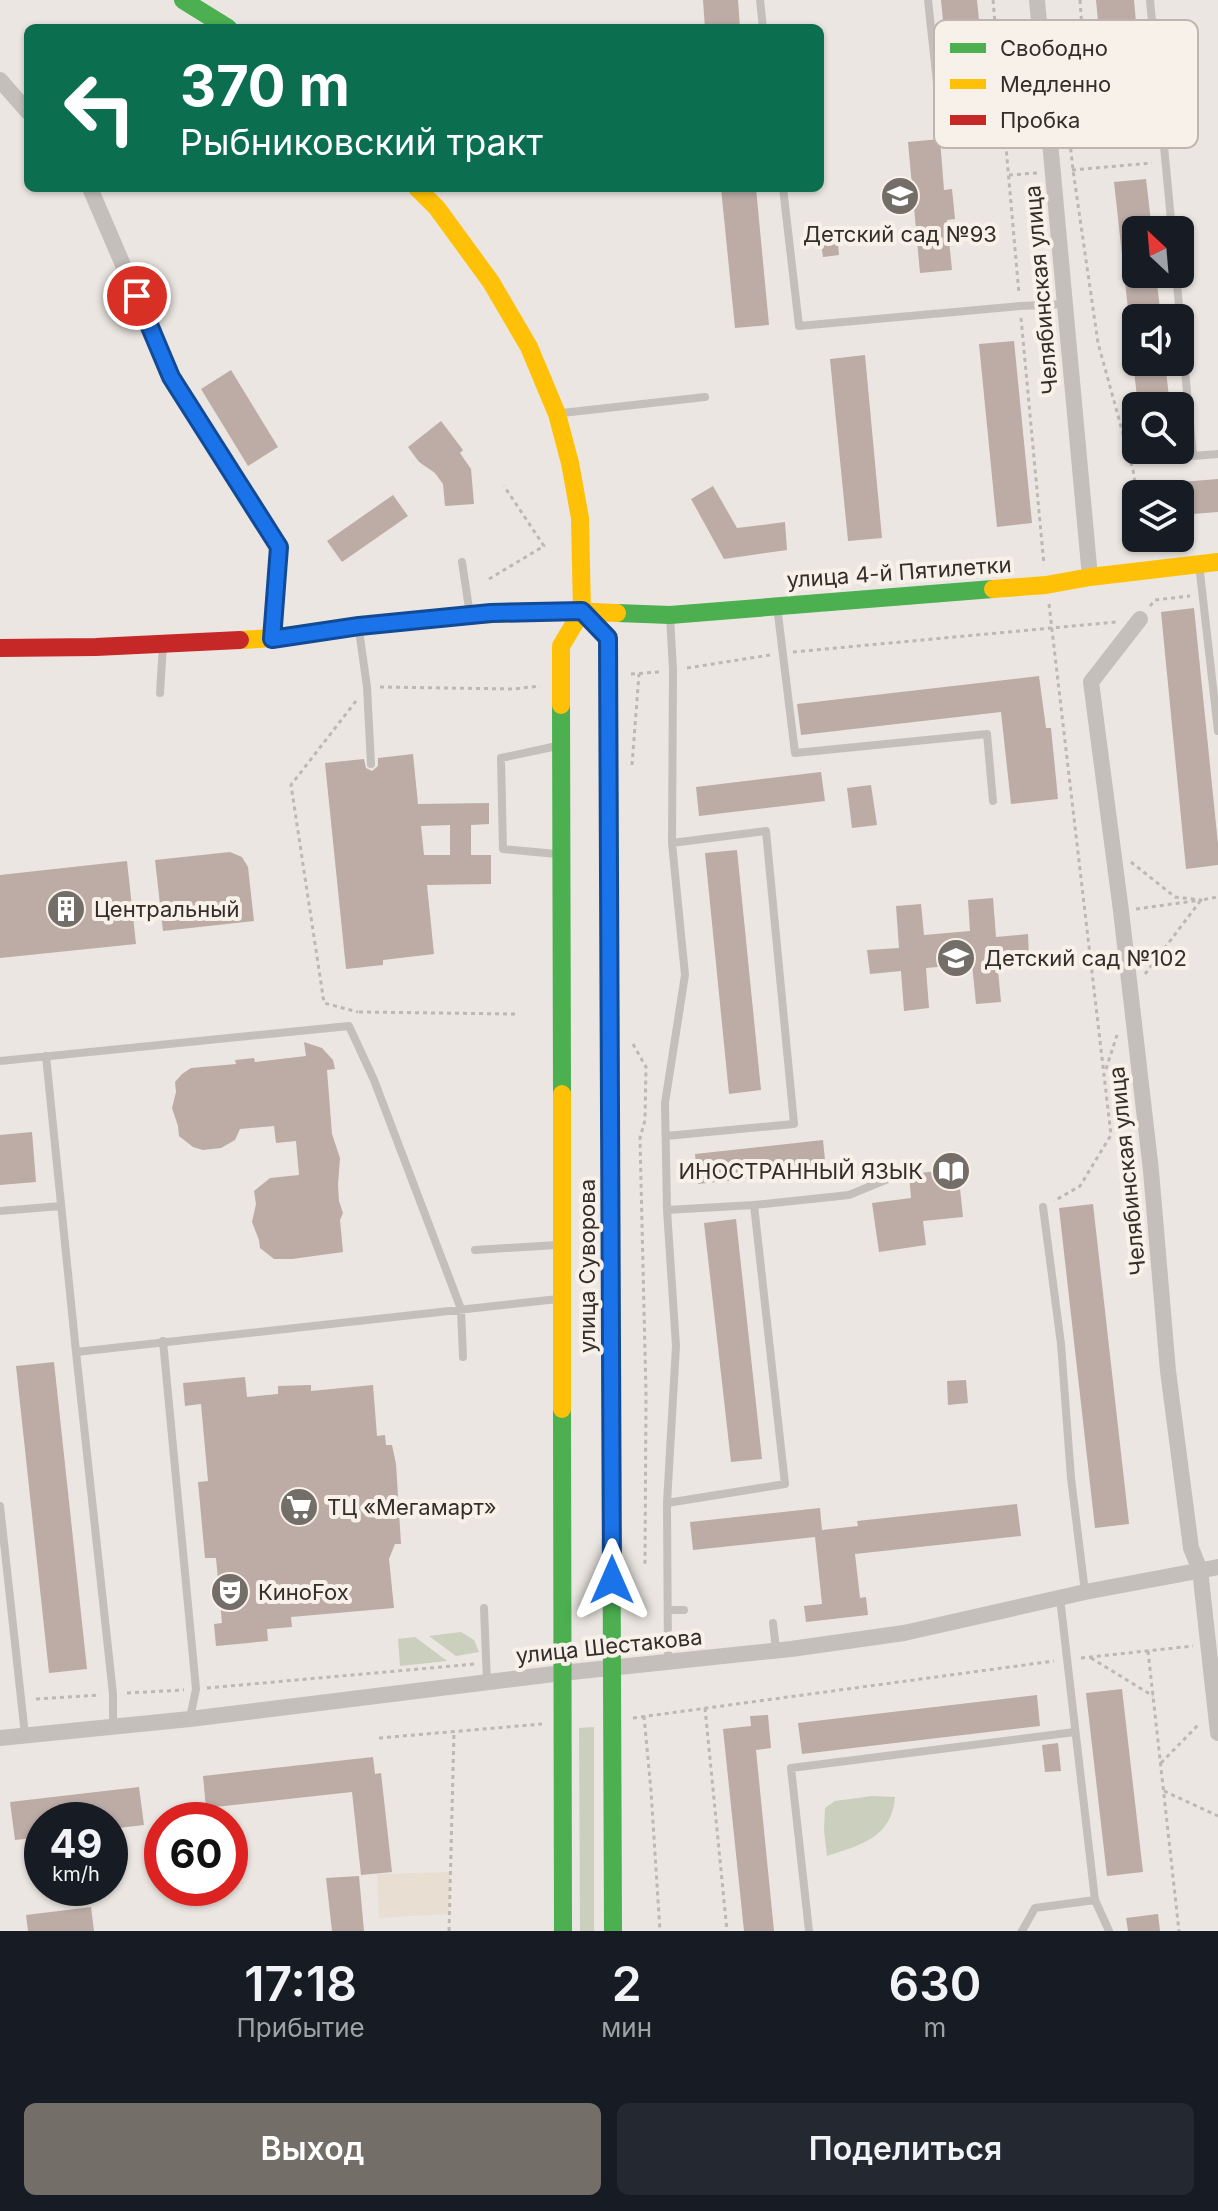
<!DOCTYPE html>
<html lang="ru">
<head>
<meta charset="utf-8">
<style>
	:root { --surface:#171b24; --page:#242831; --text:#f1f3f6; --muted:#9ea1a6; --accent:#746e69 }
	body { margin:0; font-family:Inter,sans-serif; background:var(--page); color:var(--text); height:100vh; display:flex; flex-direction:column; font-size:30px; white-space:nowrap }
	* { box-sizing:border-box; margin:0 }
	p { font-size:26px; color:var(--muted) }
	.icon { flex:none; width:44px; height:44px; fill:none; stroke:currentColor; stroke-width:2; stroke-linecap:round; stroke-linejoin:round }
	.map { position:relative; height:1931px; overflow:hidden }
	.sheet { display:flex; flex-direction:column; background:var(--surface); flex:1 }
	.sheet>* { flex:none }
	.banner { position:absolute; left:24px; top:24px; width:800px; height:168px; border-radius:12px; box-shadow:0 2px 6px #0004; background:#0b6e4f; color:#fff; overflow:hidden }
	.needle { width:52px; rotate:334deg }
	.fabs { position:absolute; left:1122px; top:216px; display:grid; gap:16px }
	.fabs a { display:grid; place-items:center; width:72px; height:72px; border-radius:12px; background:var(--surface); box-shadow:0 2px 6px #0004; font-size:40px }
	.speed { position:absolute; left:24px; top:1802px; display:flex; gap:16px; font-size:40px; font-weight:700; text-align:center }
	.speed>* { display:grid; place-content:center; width:104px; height:104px; border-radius:50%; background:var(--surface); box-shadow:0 2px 6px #0004; line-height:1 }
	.speed small { font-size:20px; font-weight:400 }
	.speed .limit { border:12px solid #d22; background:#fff; color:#111 }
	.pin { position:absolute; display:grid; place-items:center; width:68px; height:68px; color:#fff; margin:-34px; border:4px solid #fff; border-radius:50%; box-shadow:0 2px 8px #0007 }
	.me { position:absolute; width:88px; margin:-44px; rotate:0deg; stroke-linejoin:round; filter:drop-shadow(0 0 6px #0008) }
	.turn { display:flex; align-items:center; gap:28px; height:168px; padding:0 24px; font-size:36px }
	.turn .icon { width:104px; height:104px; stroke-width:2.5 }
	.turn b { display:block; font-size:56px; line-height:68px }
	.eta { display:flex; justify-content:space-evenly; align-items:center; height:136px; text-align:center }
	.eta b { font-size:48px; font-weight:600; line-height:56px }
	.cta { display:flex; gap:16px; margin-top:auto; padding:16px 24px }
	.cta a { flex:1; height:92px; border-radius:12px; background:var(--accent); color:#fff; font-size:32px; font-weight:600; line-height:92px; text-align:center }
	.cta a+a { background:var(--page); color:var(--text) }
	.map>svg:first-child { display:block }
	.green { fill:#cbcfbd }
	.plaza { fill:#e8dfd2 }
	.building { fill:#bcaca5; fill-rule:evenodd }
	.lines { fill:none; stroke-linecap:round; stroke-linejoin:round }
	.path { stroke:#bdb8b3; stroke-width:3; stroke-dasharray:4 4; stroke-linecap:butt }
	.lane { stroke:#c4bfbb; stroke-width:8 }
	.street { stroke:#c4bfbb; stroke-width:16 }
	.fast { stroke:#4caf50; stroke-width:18 }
	.slow { stroke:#ffc107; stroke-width:18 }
	.jam { stroke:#c62828; stroke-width:18 }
	.route-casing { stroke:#114b97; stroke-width:20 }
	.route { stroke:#1a73e8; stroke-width:14 }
	.labels { text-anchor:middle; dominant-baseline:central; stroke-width:8; stroke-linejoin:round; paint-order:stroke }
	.poi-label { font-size:22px; fill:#342d29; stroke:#f7f1e9; text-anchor:start }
	.street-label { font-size:22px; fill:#342d29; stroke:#f7f1e9 }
	.key { fill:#f7f1e9; stroke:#bcb6af; stroke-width:2 }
	.key-label { font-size:22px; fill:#342d29 }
</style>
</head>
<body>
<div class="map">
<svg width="1218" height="1931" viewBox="0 0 1218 1931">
	<rect width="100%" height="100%" fill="#ebe6e1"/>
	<path class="green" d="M461,1632L474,1640L479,1652L456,1656L429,1636Z
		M415,1637L447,1661L400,1666L398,1639Z
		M594,1727V1931H580L579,1728Z
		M872,1796L895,1797C892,1838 860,1845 827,1856L824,1830L825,1808L835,1801Z"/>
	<path class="plaza" d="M450,1872L449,1914L379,1918L377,1874Z"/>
	<path class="building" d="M703,0H738L740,28H705Z
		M941,0H977L986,90L950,94Z
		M1096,0H1134L1146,135L1109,139Z
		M940,139L944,190L952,189L955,219L947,220L952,270L920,273L908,142Z
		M1146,179L1152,230H1136V274H1156L1161,318H1129L1114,182Z
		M721,188H756L769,325L735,328Z
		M837,233L839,255L823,257L820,235Z
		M1014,341L1032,523L997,527L979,344Z
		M865,355L882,538L848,541L830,359Z
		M1133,362H1165L1170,406H1138Z
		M231,370L278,447L248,466L201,389Z
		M441,421L463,450L460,453L471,469L474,504L445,506L443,484L435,473L419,462L408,447Z
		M1218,479V512L1180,515V482Z
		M713,486L737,528L785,522L787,550L724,559L691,499Z
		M393,495L408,516L342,562L327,541Z
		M1194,608L1218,844V865L1186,869L1161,612Z
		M1039,676L1046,728H1051L1058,799L1011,804L1001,712L801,735L797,704Z
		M413,754L418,804L489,803V824L471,825V855H491V884L427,885L434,954L383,960V965L346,969L325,763L364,759L366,768L372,771L378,766V758ZM450,825V855H424L421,826Z
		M821,772L825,801L699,816L696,787Z
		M871,785L877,825L852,828L847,788Z
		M737,850L761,1090L729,1094L705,853Z
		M230,852L242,857L248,867L254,921L163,931L155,860Z
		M127,861L136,944L0,958V875Z
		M993,898L996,937L1028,934L1029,958L997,960L1001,1002L976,1004L972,964L926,968L929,1008L904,1011L901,971L870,974L867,950L899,948L896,906L921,904L924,935L970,931L968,900Z
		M304,1042L322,1048L333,1060L335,1069L327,1070L332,1134L340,1158L338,1185L339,1201L343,1213L340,1220L343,1252L292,1259H274L260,1248L259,1240L252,1222L256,1204L254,1191L270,1178L299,1175L296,1141L276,1143L274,1126L240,1129L235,1140L221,1148L203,1150L193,1147L179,1136L178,1126L172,1108L176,1092L175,1082L182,1074L191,1068L236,1064L235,1060L254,1058L255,1062L306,1056Z
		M32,1132L36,1182L0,1185V1135Z
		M823,1140L826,1170L698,1184L695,1154Z
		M958,1169L963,1217L923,1221L926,1245L879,1252L872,1203L911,1198L909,1174Z
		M1093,1204L1129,1524L1095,1528L1059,1208Z
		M736,1219L762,1459L731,1462L704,1223Z
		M54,1362L87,1669L49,1673L16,1366Z
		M245,1377L247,1397L278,1394V1386L311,1385V1391L373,1385L377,1436L385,1435L386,1445H392L396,1464L401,1544H395L389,1559L394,1608L291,1617L292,1627L267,1629L268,1641L216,1646L214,1624L222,1623L216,1558H205L198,1482L208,1481L201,1404L185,1406L183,1383Z
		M966,1380L968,1403L948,1405L947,1381Z
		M1017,1504L1021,1536L855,1554L860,1598L866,1597L868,1615L806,1622L804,1606L822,1604L815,1537L693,1550L690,1522L820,1508L822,1530L858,1526L857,1521Z
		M1122,1689L1143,1872L1107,1876L1086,1693Z
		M1037,1695L1040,1726L802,1754L798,1723Z
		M768,1715L771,1748L756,1750L774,1931H744L723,1729L751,1726L750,1716Z
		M1058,1743L1061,1771L1045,1772L1042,1745Z
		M373,1757L375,1774L381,1773L392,1872L361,1875L352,1792L206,1808L203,1776Z
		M139,1787L144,1825L110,1829V1820H42V1837L15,1840L10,1802Z
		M359,1876L364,1931H332L326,1878Z
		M91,1907L94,1931H28L26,1915Z
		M1158,1914L1160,1931H1128L1126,1918Z"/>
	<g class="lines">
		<path class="path" d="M993,0L1019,294
			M1080,0L1084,57L1066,106L1073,170L1098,343L1133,470L1137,494
			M1072,170L1152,163
			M1009,175L1037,173
			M1021,318L1044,565
			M1145,538L1146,546
			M489,579L544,546L504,486
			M1049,604L1111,1135L1080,1186L1054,1201
			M1150,606L1155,600L1190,596
			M793,652L1116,622
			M687,668L770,655
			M631,674L659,672
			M380,687L513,689L540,686
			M356,701L291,785L324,1003L358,1012
			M632,765L639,674
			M1131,862L1175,897L1201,900L1136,909
			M1145,974L1201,900L1218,897
			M359,1012L515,1014
			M633,1044L646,1067L645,1120L640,1138L646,1395L645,1564
			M1106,1069L1117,1035
			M1148,1651L1179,1931
			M1081,1658L1193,1646
			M1091,1658L1153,1696
			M207,1688L475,1664
			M127,1693L184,1690
			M36,1699L100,1695
			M705,1708L727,1931
			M644,1716L651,1791L660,1931
			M633,1718L1054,1661
			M379,1738L542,1724
			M1161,1763L1200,1723
			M1164,1791L1218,1816
			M449,1931L454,1731"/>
		<path class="lane" d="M760,0L763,28
			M928,0L938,92
			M1150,0L1172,230
			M783,188L799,326L1020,306L1066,304
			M1176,274L1193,456L1218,454
			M562,413L705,397
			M462,562L470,615
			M1199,564L1218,731
			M777,606L795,753L987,734L993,801
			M359,630L367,687L371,764
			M160,693L163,645
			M557,854L503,849L501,758L557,746
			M46,1056L76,1352L113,1694V1727
			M0,1061L349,1026L374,1080L461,1309L463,1357
			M666,1136L794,1124L766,831L672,843
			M754,1205L849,1195L888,1179
			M1043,1207L1061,1344L1071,1478L1085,1592
			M667,1210L754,1205L785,1484L667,1503
			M0,1211L61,1206
			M475,1250L557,1245
			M163,1341L196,1689L190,1718
			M76,1352L558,1299
			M0,1506L25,1735
			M1060,1598L1095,1900L1109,1931
			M484,1608L487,1682
			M668,1610H684
			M773,1623L776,1650
			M668,1662L667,1503L676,1346L667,1210L665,1103L685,975L672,843L673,670L670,616
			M809,1931L791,1768L1075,1732
			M1022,1931L1035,1908L1095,1900"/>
		<path class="street" d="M1037,0L1090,577
			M0,80L28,112
			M90,188L171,377L279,547L272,639
			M1140,619L1091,682L1121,911L1151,1171L1168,1371L1191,1548L1200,1570L1218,1733
			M0,1738L190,1719L562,1673L791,1649L904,1633L1085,1592L1218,1567"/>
		<path class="fast" d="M183,0L228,28
			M617,613L670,615L993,589
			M561,705L562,1094
			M610,1156L613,1931
			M562,1409L563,1931"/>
		<path class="slow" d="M417,188L437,208L491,282L529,347L557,414L570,463L580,518L582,611L561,646V705
			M993,589L1046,585L1090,577L1218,562
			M582,611L608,638L610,1156
			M240,640C281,639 321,630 361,626C446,616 531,609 617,613
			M562,1094V1409"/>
		<path class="jam" d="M0,648L96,647L240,640"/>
	</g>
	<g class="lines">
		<defs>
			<path id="route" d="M137,296L171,377L279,547L272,639L359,626L491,613L582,611L608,638L612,1580"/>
		</defs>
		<use href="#route" class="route-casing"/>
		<use href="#route" class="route"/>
	</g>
	<defs>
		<symbol id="school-disc" viewBox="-11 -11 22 22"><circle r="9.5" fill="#746e69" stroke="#f7f1e9"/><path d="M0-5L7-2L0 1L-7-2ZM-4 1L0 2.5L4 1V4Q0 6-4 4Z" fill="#fff"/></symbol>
		<symbol id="building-disc" viewBox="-11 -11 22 22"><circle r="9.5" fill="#746e69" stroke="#f7f1e9"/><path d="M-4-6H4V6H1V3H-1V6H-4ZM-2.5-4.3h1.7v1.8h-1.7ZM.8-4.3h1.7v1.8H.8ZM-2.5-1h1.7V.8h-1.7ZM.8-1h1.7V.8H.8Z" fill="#fff"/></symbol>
		<symbol id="library-disc" viewBox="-11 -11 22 22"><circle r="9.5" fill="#746e69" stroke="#f7f1e9"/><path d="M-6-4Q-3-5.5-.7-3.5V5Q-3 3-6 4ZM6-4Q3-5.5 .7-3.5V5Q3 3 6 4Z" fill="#fff"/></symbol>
		<symbol id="supermarket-disc" viewBox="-11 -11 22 22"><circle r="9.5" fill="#746e69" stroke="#f7f1e9"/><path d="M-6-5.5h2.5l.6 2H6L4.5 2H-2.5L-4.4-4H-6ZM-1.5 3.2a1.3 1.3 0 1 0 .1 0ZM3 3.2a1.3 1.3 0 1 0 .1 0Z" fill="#fff"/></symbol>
		<symbol id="theatre-disc" viewBox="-11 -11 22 22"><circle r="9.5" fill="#746e69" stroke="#f7f1e9"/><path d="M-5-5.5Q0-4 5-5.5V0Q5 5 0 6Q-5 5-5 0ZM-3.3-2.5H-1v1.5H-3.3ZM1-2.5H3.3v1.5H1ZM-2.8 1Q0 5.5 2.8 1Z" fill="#fff"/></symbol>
	</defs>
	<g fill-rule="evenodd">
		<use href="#school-disc" x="878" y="174" width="44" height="44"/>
		<use href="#building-disc" x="44" y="887" width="44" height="44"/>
		<use href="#school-disc" x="934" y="936" width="44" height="44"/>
		<use href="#library-disc" x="929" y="1149" width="44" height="44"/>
		<use href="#supermarket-disc" x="277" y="1485" width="44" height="44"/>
		<use href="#theatre-disc" x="208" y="1570" width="44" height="44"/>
	</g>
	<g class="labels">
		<g class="poi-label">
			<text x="900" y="234" text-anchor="middle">Детский сад №93</text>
			<text x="94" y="909">Центральный</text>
			<text x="984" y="958">Детский сад №102</text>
			<text x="923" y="1171" text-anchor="end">ИНОСТРАННЫЙ ЯЗЫК</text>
			<text x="327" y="1507">ТЦ «Мегамарт»</text>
			<text x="258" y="1592">КиноFox</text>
		</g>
		<g class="street-label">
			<text transform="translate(1041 290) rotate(-95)">Челябинская улица</text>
			<text transform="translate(899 572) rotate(-4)">улица 4-й Пятилетки</text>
			<text transform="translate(1127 1171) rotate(-96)">Челябинская улица</text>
			<text transform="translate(587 1266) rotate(-90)">улица Суворова</text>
			<text transform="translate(609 1646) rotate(-6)">улица Шестакова</text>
		</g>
	</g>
	<rect x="934" y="20" width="264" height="128" rx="12" class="key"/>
	<rect x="950" y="43" width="36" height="10" fill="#4caf50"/>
	<rect x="950" y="79" width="36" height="10" fill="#ffc107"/>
	<rect x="950" y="115" width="36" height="10" fill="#c62828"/>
	<g class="key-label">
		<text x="1000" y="56">Свободно</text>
		<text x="1000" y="92">Медленно</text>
		<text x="1000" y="128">Пробка</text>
	</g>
</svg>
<div class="fabs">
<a><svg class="needle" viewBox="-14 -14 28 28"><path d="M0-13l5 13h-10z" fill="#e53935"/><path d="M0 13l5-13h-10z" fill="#9ea1a6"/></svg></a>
<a><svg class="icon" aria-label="sound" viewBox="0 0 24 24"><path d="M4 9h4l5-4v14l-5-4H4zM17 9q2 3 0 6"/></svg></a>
<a><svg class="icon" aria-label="search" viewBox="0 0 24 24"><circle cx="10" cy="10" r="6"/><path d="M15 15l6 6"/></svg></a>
<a><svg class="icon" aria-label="layers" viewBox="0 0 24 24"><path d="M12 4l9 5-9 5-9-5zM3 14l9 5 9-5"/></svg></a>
</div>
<div class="speed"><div>49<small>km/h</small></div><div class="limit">60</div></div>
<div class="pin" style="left:137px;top:296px;background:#d93025"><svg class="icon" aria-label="arrive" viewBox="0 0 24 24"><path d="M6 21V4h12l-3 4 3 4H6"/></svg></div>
<svg class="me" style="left:612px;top:1580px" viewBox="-20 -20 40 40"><path d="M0-17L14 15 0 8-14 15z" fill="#1a73e8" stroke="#fff" stroke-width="4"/></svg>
<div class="banner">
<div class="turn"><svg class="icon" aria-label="left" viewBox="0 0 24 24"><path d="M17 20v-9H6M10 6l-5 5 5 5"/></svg><div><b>370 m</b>Рыбниковский тракт</div></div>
</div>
</div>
<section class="sheet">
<div class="eta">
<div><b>17:18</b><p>Прибытие</p></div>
<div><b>2</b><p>мин</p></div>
<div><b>630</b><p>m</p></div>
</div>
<div class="cta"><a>Выход</a><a>Поделиться</a></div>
</section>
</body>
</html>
